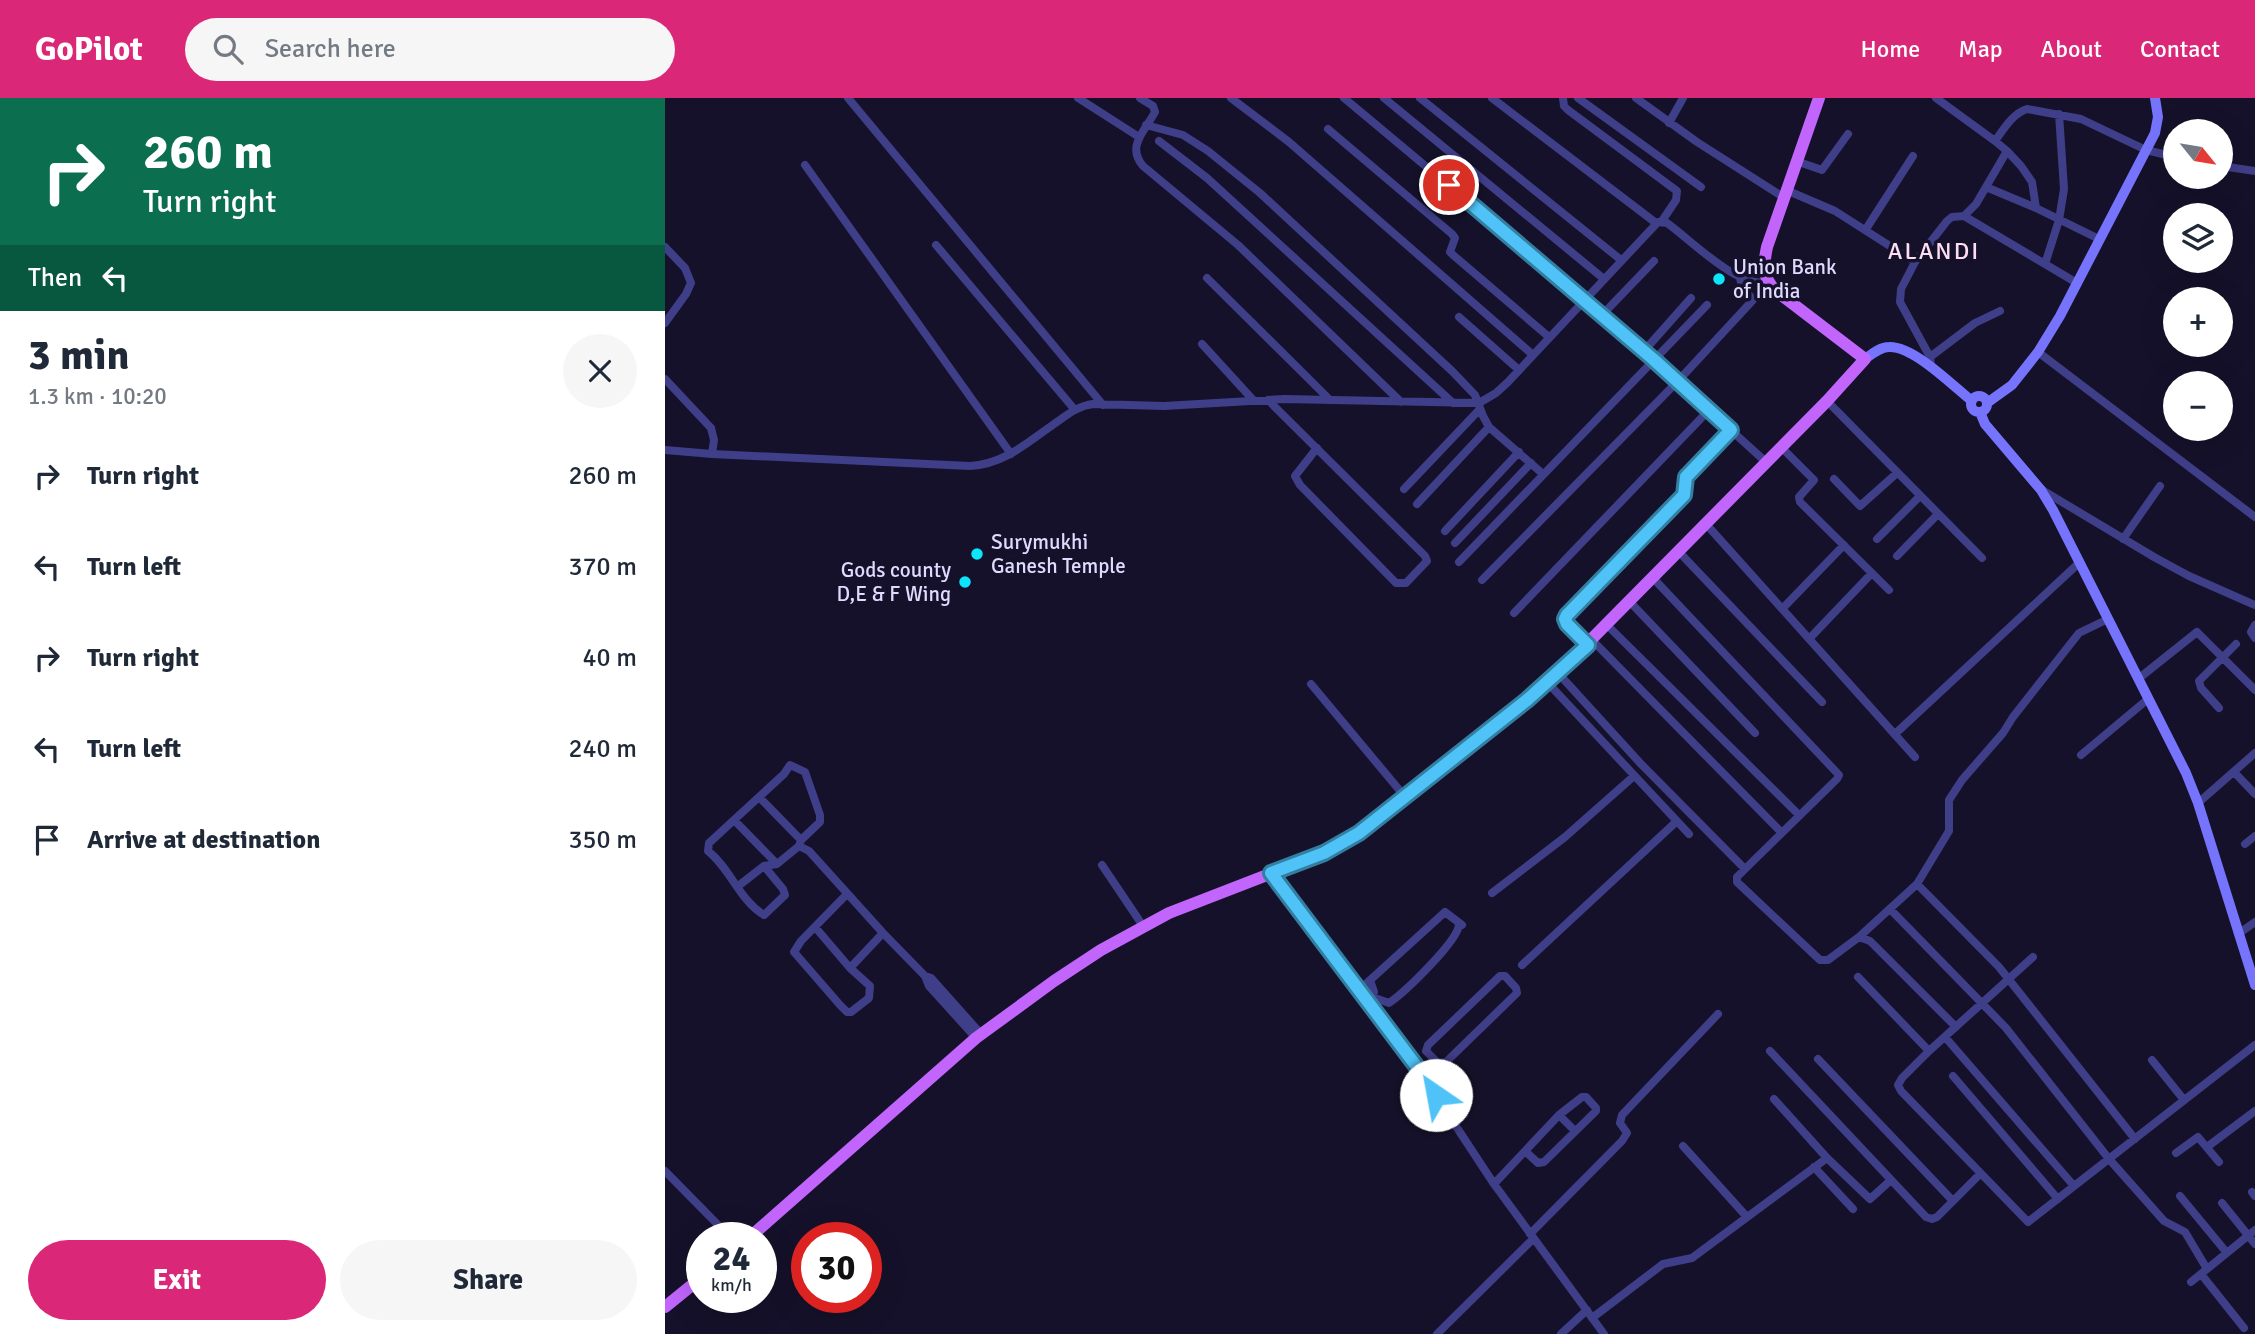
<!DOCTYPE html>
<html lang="en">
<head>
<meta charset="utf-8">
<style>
	:root { --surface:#fff; --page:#f6f6f7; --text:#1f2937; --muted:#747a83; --accent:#db2777 }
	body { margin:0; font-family:Signika,sans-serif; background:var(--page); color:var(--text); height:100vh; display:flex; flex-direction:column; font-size:26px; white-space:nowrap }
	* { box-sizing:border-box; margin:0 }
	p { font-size:23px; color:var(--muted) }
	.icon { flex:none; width:38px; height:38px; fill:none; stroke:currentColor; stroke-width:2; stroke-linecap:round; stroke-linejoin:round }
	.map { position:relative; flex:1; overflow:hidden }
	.panel { display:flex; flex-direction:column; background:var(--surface); width:665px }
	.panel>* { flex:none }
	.guide { background:#0b6e4f; color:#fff; overflow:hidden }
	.needle { width:46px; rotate:120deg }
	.fabs { position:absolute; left:1498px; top:21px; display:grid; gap:14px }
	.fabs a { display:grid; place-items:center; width:70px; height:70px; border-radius:50%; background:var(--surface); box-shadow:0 7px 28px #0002; font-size:35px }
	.speed { position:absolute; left:21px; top:1124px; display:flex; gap:14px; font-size:35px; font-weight:700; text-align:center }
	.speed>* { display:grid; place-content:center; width:91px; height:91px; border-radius:50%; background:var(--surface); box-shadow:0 7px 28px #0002; line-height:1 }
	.speed small { font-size:18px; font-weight:400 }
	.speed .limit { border:10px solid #d22; background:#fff; color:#111 }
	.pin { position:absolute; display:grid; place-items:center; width:60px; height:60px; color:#fff; margin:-30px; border:4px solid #fff; border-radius:50%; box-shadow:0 2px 7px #0007 }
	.me { position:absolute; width:77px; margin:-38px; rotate:327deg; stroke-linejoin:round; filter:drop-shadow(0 0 5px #0008) }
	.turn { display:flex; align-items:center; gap:24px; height:147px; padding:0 28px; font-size:32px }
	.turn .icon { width:91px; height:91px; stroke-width:2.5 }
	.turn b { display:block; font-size:49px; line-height:60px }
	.then { display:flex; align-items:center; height:66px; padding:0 28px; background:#0003; gap:14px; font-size:26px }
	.round { display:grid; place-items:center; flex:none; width:74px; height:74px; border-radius:37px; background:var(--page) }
	.overview { display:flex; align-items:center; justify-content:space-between; height:119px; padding:0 28px }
	h1 { font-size:42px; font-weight:700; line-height:52px }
	.button { display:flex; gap:14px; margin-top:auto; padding:14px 28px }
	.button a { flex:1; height:80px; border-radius:42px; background:var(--accent); color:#fff; font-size:28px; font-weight:700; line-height:80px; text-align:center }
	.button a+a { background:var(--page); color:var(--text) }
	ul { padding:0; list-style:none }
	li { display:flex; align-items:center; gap:21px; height:91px; padding:0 28px }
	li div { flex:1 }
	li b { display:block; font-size:26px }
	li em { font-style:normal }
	header { display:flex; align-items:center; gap:42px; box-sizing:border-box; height:98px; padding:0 35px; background:var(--accent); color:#fff }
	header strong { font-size:33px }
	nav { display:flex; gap:38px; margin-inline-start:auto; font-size:24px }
	.search { width:490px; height:63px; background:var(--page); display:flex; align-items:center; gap:18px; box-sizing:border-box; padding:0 24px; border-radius:38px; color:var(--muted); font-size:26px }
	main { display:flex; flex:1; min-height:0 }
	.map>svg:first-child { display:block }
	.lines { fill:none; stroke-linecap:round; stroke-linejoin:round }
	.minor { stroke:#3f3e88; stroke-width:8 }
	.secondary { stroke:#7674fc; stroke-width:10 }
	.primary { stroke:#c165fc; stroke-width:12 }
	.route-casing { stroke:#337fa1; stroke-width:18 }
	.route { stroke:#4fc3f7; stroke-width:12 }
	.poi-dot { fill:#0ce5fa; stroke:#15112a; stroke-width:2.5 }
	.labels { text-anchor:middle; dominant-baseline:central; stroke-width:7; stroke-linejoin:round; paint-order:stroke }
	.poi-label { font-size:21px; fill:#dfdbfe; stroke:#15112a; text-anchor:start }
	.quarter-label { font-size:24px; letter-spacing:2px; fill:#feddf3; stroke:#15112a }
</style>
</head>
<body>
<header>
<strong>GoPilot</strong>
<div class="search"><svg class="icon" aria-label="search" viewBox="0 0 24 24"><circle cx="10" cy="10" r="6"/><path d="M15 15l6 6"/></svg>Search here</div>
<nav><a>Home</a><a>Map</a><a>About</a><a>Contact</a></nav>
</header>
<main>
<section class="panel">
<div class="guide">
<div class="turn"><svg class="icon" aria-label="right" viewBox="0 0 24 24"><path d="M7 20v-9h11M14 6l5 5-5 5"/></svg><div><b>260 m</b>Turn right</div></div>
<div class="then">Then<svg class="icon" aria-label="left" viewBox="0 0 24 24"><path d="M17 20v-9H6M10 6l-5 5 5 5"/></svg></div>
</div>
<div class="overview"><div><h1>3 min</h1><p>1.3 km · 10:20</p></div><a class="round"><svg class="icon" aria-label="close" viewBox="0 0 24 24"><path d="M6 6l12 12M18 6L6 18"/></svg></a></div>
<ul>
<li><svg class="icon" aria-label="right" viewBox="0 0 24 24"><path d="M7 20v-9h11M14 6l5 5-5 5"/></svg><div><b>Turn right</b></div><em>260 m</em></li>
<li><svg class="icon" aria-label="left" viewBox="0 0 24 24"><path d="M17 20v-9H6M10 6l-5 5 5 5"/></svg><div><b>Turn left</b></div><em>370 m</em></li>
<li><svg class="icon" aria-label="right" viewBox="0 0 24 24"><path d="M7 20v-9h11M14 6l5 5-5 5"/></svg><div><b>Turn right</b></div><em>40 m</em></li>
<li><svg class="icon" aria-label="left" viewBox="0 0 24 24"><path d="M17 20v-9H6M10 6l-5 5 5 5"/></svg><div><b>Turn left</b></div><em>240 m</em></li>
<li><svg class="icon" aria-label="arrive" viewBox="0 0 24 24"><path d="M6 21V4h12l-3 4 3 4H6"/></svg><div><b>Arrive at destination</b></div><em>350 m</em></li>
</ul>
<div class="button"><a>Exit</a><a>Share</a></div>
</section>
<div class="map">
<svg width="1590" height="1236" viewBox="0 0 1590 1236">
	<rect width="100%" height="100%" fill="#15112a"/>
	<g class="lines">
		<path class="minor" d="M183,0L438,307
			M413,0L474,39
			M475,0L488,8L490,14C480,33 461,48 478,68L573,147L736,304
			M566,0L624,44L868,257
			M679,0C822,119 964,239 1101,364
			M719,0L939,181
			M755,0L956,162
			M827,0L991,125
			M898,0L899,8L903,12L1012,93L1011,102L997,123
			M913,0L1036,89
			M971,0L1032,44L1118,99
			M1271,0L1330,43C1339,31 1347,16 1362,11L1416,21L1481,52L1510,59
			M1004,25L1018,0
			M481,27L518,37L543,53L595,95L787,273L810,297L818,318L824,329L878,376
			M663,31L787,136L790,140L785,154L788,157L884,239
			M494,43L542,80L788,305
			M1342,53L1356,68L1367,84L1371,110L1434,141
			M1131,63L1157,72L1183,36
			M140,67L346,356
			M1556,68L1590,73
			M1321,89L1371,110
			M1121,92L1170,113L1250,164L1282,123L1287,119L1299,118L1311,106L1342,53L1330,43
			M1299,118L1412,185
			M1201,131L1248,58
			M271,147L410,312
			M0,149L20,170L26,185L21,196L0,225
			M1250,164L1236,191L1235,204L1265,259L1266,268
			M1380,166L1394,122L1399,91L1394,16
			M542,180L665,302
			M937,217L989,163
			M794,219L854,272
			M537,246L589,303
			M979,253L1026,200
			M1373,254L1590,419
			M1265,259L1310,225L1335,213
			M0,281L46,330L49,342L47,356
			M603,302C655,354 707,406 760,458L762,463L741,485H731L635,387L630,378L652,350
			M1162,303L1317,460
			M1116,349L1149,382L1134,399L1135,404L1224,492
			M0,352L47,356L305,368C339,366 362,345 389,326C402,317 412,308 428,306L499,308L619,301L814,305L831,295L843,284L993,124L1002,125C1026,142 1072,190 1102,184
			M1169,381L1195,408L1232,375
			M739,391L815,311
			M1377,392L1489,459L1524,478L1590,507
			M752,406L824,329
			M1041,426L1250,659
			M780,433L854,354
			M1212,441L1255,398
			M1458,441L1495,388
			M790,445L866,365
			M1014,454L1157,604
			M1232,458L1273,416
			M794,464L1042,207
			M988,480L1174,677L1172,681L1080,771L1072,779V784L1155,862H1163L1194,839L1205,843L1291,929
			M817,482L1013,283L1088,202L1077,188L1075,180
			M965,504L1090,635
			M1117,511L1179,447
			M849,515L1044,312
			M942,527L1134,717
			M1590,527L1586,534L1590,540
			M1144,541L1207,475
			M927,542L1116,734
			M923,546L902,526L900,521L902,517L1019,397L1021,379L1066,332
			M893,575L976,666L1080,771
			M1473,581L1532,534L1590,592
			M882,584L1024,736
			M646,586L741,700
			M1554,610L1536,590L1534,583L1571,546
			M1230,636L1415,464
			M1416,657L1483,601
			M1570,675L1590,696
			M94,699L136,742
			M1533,705L1590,655
			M69,722L112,766
			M1580,746L1590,738
			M134,748L144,753L218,835L260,878
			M437,767L478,828
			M606,775L752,969L829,1086L939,1236
			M1252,786L1334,869L1470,1041
			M72,789L99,768L112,766L134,748L136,742L155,724V717L140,674L125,667L119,676L44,745L43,753C65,770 75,803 99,817L120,797L118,791L99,768
			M827,795L900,739L969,678
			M1225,811L1341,930L1444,1061L1499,1123L1520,1134L1542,1171
			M150,829L185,870L205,888L204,900L186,914H182L175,907L129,854L136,843L182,796
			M1573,836L1590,824
			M1194,839L1252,786L1284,733V702L1297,682L1338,635L1348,619L1414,535L1443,521
			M1368,859L1264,953L1237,980L1233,987L1236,993L1363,1124L1590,947
			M857,867L1012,723
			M185,870L218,835
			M835,878H840L851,890L852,895L781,964L773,965L761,953L763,947Z
			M1193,879L1264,953
			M694,892L703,884L780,814L797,827H794C792,844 740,894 724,905L707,899L709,894L705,882
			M1280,939L1409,1088
			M311,940L264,888L260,878L266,880L316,936
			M1105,953L1261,1119L1267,1121L1272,1119L1315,1076
			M1153,961L1288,1103
			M1487,962L1519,1002
			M1288,978L1393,1101
			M1109,1001L1162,1060L1205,1101L1226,1082
			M894,1017L910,1033
			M1018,1048L1082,1119
			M1542,1049L1590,1013
			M1511,1055L1533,1039L1554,1064
			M1149,1069L1188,1111
			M0,1073L65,1139
			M829,1086L894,1017L917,999H921L931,1010V1013L879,1064L873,1065L861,1054
			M1587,1094L1590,1098
			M1515,1098L1562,1155
			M1557,1105L1590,1146
			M865,1136L957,1043L962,1035L955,1025L957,1017L1053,916
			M1536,1176L1579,1230
			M1526,1184L1590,1132
			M927,1220L998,1166L1027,1160L1162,1060
			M772,1236L868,1141
			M896,1236L922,1212"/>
		<path class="secondary" d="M1200,261C1207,256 1215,249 1224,249C1249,248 1288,288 1307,303
			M1306 306a8 8 0 1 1 16 0a8 8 0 1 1-16 0Z
			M1322,305L1347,287L1373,254L1395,218L1490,35L1493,19L1490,0
			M1315,314L1320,326L1376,392L1388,412L1521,675L1533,705L1590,887"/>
		<path class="primary" d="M85,1139L311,940L389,883L436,852L504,815L659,755L694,735L724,713L897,571L1162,303L1200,261L1111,193C1097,179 1098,168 1102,149L1154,0
			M0,1209L37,1179"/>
	</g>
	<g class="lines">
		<defs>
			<path id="route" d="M771,997L752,969L606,775L659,755L694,735L862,602L923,547L902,526L900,521L902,517L1019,397L1021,379L1066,332L988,261L784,87"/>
		</defs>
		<use href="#route" class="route-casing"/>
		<use href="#route" class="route"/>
	</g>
	<g class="poi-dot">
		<circle cx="1054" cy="181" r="7"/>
		<circle cx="312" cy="456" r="7"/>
		<circle cx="300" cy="484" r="7"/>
	</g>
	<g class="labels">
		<g class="poi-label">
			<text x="1068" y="169">Union Bank<tspan x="1068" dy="24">of India</tspan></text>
			<text x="326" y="444">Surymukhi<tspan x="326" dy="24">Ganesh Temple</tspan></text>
			<text x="286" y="472" text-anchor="end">Gods county<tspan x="286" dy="24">D,E &amp; F Wing</tspan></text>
		</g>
		<g class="quarter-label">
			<text x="1269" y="153">ALANDI</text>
		</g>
	</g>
</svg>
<div class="fabs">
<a><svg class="needle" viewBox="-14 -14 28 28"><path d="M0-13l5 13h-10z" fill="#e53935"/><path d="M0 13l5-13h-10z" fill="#747a83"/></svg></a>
<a><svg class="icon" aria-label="layers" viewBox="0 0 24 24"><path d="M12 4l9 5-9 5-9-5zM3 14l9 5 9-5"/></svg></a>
<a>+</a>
<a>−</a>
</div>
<div class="speed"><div>24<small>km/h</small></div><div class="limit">30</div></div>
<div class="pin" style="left:784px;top:87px;background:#d93025"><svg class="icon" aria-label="arrive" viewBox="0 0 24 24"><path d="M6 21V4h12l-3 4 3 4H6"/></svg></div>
<svg class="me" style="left:771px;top:997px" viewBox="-20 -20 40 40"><circle r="19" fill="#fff"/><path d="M0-13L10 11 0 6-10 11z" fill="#4fc3f7"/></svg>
</div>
</main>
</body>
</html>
